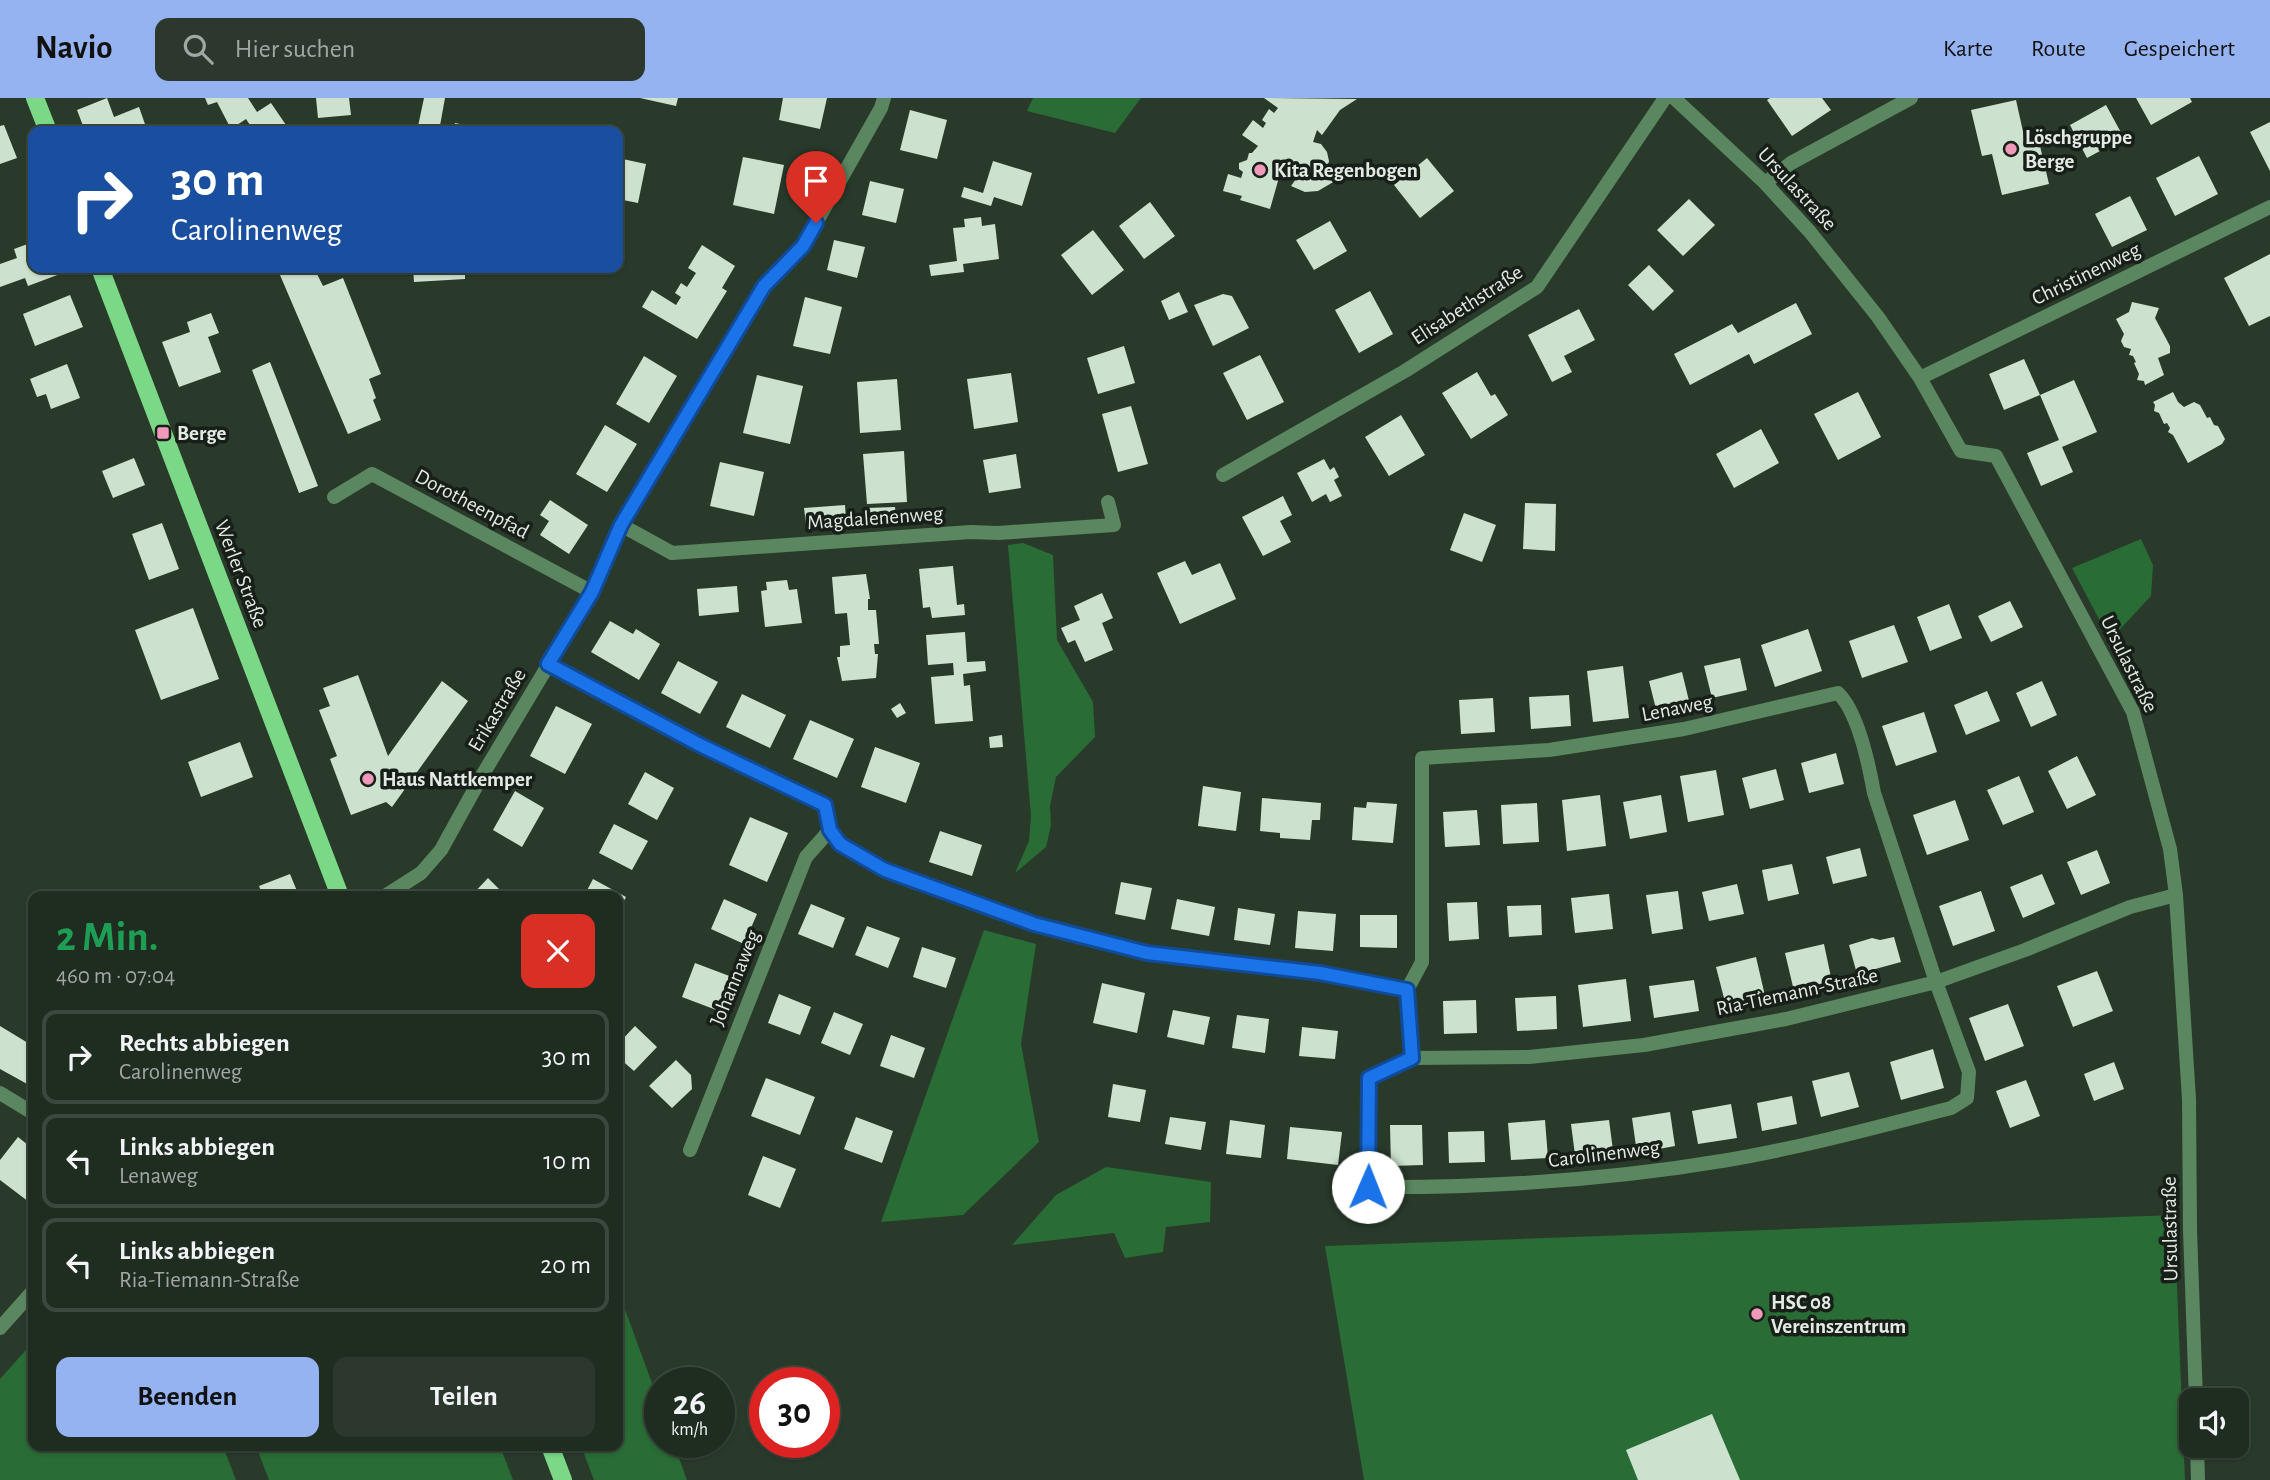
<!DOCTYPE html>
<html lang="de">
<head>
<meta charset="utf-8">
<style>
	:root { --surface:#1f2c20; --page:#2c382d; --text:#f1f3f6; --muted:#a1a7a5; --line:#3c483e; --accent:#95b2f1 }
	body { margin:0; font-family:"Alegreya Sans",sans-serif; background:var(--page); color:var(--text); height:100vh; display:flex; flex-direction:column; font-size:26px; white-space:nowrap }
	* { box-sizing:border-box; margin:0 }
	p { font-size:23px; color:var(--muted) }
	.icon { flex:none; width:38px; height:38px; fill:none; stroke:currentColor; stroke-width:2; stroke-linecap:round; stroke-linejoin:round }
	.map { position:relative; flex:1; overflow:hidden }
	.details { position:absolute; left:28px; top:793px; width:595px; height:560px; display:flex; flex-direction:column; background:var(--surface); border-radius:14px; box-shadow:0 2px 5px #0004,0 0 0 2px var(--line) }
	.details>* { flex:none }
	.banner { position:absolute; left:28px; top:28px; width:595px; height:147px; border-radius:14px; box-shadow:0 2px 5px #0004,0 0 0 2px var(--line); background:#1a4fa0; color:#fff; overflow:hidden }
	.buttons { position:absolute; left:2179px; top:1290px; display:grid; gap:14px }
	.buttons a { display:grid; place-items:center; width:70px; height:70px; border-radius:14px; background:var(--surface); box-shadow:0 2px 5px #0004,0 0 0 2px var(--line); font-size:35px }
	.speed { position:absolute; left:644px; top:1269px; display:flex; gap:14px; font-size:35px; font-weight:700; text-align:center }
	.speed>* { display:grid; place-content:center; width:91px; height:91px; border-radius:50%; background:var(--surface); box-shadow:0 2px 5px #0004,0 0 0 2px var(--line); line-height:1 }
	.speed small { font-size:18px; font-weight:400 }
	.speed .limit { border:10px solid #d22; background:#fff; color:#111 }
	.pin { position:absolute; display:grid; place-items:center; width:60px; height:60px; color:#fff; margin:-72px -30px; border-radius:50% 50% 50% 0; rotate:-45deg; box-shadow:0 0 7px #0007 }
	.pin .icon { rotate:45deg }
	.me { position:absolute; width:77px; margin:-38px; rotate:1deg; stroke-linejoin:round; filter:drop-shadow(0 0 5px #0008) }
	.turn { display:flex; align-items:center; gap:24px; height:147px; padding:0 28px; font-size:32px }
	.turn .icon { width:91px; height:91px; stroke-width:2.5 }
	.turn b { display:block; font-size:49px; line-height:60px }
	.round { display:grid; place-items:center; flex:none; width:74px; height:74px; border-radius:14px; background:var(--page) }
	.headline { display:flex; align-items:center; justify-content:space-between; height:119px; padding:0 28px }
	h1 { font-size:42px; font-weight:600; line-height:52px; color:#1e9e55 }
	.primary-button { display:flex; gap:14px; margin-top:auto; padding:14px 28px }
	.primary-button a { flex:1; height:80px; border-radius:14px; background:var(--accent); color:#111; font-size:28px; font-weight:600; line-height:80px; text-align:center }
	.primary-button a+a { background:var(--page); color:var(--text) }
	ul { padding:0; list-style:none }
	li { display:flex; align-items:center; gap:21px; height:94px; margin:0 14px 10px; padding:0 14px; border:4px solid var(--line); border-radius:14px }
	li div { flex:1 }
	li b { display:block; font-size:26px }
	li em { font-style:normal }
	header { display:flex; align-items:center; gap:42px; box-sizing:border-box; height:98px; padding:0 35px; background:var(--accent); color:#111 }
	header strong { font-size:33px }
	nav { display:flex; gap:38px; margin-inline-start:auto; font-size:24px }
	.search { width:490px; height:63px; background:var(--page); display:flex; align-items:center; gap:18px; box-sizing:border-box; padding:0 24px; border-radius:14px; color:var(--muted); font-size:26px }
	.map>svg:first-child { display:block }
	.green { fill:#296c35 }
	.building { fill:#cde2ce }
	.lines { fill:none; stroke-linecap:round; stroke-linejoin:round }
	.minor { stroke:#5b8760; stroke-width:14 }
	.primary { stroke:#7ad887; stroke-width:18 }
	.route-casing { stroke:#114b97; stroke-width:18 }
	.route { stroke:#1a73e8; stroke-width:12 }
	.poi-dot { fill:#ef9ab8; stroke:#171f18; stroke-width:2.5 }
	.labels { text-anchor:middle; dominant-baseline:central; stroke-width:7; stroke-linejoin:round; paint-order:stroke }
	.poi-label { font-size:21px; font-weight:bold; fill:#e1ebe2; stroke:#171f18; text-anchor:start }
	.street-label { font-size:21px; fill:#e1ebe2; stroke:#171f18 }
</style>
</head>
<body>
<header>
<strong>Navio</strong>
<div class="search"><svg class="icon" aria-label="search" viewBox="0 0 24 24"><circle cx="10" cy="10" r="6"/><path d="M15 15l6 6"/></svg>Hier suchen</div>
<nav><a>Karte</a><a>Route</a><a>Gespeichert</a></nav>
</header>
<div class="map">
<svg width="2270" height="1382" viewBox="0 0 2270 1382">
	<rect width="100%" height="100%" fill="#293a2b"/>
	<path class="green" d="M1033,0H1141L1115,35L1027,13Z
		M2141,441L2153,467L2151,498L2110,542L2072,470Z
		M1023,445L1053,457L1057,542L1093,604L1095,639L1056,679L1050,708L1051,727L1046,749L1015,775L1029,743L1031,718L1008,447Z
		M984,832L1036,846L1021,946L1039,1044L963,1117L881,1124Z
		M1106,1069L1211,1084L1210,1124L1166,1129L1163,1154L1125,1160L1114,1135L1012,1147L1056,1097Z
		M2174,1117L2185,1382H1364L1325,1148Z
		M623,1206L660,1307V1344H673L687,1382H594L581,1348H618V1207Z
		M33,1244V1348H223L236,1382H0V1281Z
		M256,1348H500L513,1382H269Z"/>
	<path class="building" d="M107,0L114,19L139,9L146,29L135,33H85L77,12Z
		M205,0H248L257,14L271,5L286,27L277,33H254L246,21L231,31L217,4L208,7Z
		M316,0H349L351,17L318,20Z
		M424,0H445L439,33H417Z
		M640,0H678L676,8Z
		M783,0H827L820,31L779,22Z
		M1264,0L1357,1L1340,12L1322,37L1317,32L1313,44L1321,46L1327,54L1329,63L1326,73L1337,81L1335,83L1318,93L1305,94L1291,88L1296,81L1280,76L1270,111L1240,102L1242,98L1223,93L1228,76L1241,80L1243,74L1239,71V65L1247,62L1249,55H1252L1258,48L1242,37L1253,22L1263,30L1266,25L1262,22L1269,11L1274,15L1278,10Z
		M1770,0H1822L1831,12L1792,38L1767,2Z
		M2136,0H2190L2192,4L2151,27Z
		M2016,2L2026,47L2039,44L2049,86L2002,97L1992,56L1982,58L1971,12Z
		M2106,7L2124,40L2087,60L2070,27Z
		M910,12L947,22L937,61L900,52Z
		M2270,24V73L2250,34Z
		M455,25L490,32L489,33H453Z
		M4,27L17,60L0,66V28Z
		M2199,58L2218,96L2175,118L2156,80Z
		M743,59L784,67L774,116L733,107Z
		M618,60L646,66L638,105L618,101Z
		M1427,60L1454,93L1420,120L1394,87Z
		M993,63L1032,75L1022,108L994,99L991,108L961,99L964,89L983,95Z
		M870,83L904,91L896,125L862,117Z
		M2130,98L2147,132L2112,149L2095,116Z
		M1689,101L1715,127L1683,158L1657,132Z
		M1150,104L1175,138L1144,161L1119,128Z
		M981,119L982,128L995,126L999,161L963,166L964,174L931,178L929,167L957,163L953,130L965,129L964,121Z
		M1330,123L1347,153L1314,172L1296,142Z
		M1093,132L1124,172L1092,197L1061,157Z
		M834,142L865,149L857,180L827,172Z
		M33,144V170H57L60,176L28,188L25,180L0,189V166L17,160L14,151Z
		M702,147L735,168L722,190L727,193L697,241L642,209L652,192L676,207L681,199L675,195L681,185L687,189L696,175L688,170Z
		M2270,156V218L2249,228L2224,180Z
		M1649,167L1674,193L1653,213L1628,187Z
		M277,170H314L323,188L343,180L381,276L369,281L376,300L373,302L381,322L348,336Z
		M413,170H465V181L414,184Z
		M1370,193L1393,236L1359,255L1335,212Z
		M1179,194L1188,214L1169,222L1161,203Z
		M1223,196L1232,198L1249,230L1213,248L1194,207Z
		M70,197L83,229L35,248L23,216Z
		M805,199L842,209L830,256L793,248Z
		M2132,204L2159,210L2155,220L2170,248V255L2158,260L2164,277L2145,287L2144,283L2137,282L2139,276L2134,265L2136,264L2133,258L2129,257L2131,251L2124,249L2121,243L2124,236L2116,221L2129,214Z
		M1796,205L1812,236L1754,266L1749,256L1690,287L1674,256L1732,226L1738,235Z
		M1579,211L1595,242L1564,258L1572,274L1552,284L1528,237Z
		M211,215L219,235L208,239L221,274L179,289L162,244L190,234L187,224Z
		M1124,248L1135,285L1098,296L1087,260Z
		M1260,257L1284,304L1247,322L1223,275Z
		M644,258L677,278L649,325L616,306Z
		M2024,261L2040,297L2004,312L1989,276Z
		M270,264L318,388L299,395L252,272Z
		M67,266L80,300L51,311L46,296L37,299L30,281Z
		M1477,274L1491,298L1495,296L1508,317L1471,341L1442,295Z
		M1011,275L1018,324L974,331L967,281Z
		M757,277L803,288L790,346L743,335Z
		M897,281L901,332L860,335L857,284Z
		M2074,282L2097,334L2062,349L2073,374L2041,388L2027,355L2059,342L2040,297Z
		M1858,294L1881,339L1838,362L1814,316Z
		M2173,294L2178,304L2184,309L2194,304L2200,307L2207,320L2210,319L2214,327L2218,328L2225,341L2222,346L2188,365L2173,337L2168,334L2170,330L2167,325L2164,326L2159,315L2154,313L2155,307L2153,304Z
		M1131,308L1148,366L1118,374L1102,316Z
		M1401,317L1425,357L1389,378L1365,339Z
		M605,327L637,346L607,394L576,376Z
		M1761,331L1779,365L1734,390L1716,356Z
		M904,353L907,404L867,406L863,356Z
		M1016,356L1021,390L989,395L983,362Z
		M134,360L145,387L113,400L102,373Z
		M1324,361L1330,372L1334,369L1339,379L1334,382L1342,398L1330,404L1326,396L1312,404L1297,375Z
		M720,364L764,374L754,418L710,408Z
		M1283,398L1292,417L1280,423L1291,444L1263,458L1242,419Z
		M550,402L588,427L569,456L540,437L549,423L540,417Z
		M1525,405L1556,406L1555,453L1523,451Z
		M845,407L846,423L806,426L804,410Z
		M895,409L896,421L868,423L867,410Z
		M1464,415L1496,427L1482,464L1450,452Z
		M162,425L179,471L149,482L132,436Z
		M1185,463L1192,477L1220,465L1236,501L1180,526L1157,475Z
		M953,468L957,507L964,506L965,517L932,520L930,509L923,510L919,471Z
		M866,476L870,501H868V512H876L879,546H874L875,556H878L876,580L842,583L837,559H840V548L850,547L847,515L835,516L832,479Z
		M787,482L789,492L797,491L802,525L765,529L761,493L767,492L766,484Z
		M737,488L739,514L699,518L697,491Z
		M1102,495L1113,520L1102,525L1113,552L1085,564L1075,542L1068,545L1061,530L1080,522L1074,508Z
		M2010,503L2023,529L1991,544L1978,518Z
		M1949,506L1962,540L1930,553L1917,519Z
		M193,510L219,581L161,602L135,532Z
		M610,523L633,536L636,531L660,546L639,582L591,554Z
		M1894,527L1908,564L1862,580L1849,543Z
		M1808,531L1822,573L1775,589L1761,547Z
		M965,534L967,564L985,563L986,573L963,576L964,588L970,587L973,623L935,626L931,579L954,577L953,565L928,567L926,537Z
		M1740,560L1747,592L1712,600L1704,568Z
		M678,563L718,584L700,616L661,595Z
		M1623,568L1629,620L1593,624L1587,573Z
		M1682,574L1690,607L1657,615L1649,583Z
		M358,577L388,658L442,583L468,603L392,709L386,704L351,717L330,661L337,658L319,612L330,608L323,590Z
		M2042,583L2057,617L2031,629L2016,595Z
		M1987,593L2000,623L1966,637L1954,607Z
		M742,596L786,617L770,650L726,629Z
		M1569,597L1571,628L1531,631L1529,599Z
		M1493,600L1495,634L1461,636L1459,602Z
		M900,605L906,615L897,620L891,611Z
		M556,608L592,626L565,676L530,658Z
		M1924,614L1937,654L1896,668L1882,628Z
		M810,622L854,641L837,680L793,661Z
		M1002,637L1003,649L990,650L989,639Z
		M240,644L253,679L201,699L188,664Z
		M875,649L920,665L906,705L861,689Z
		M1836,655L1844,686L1809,695L1801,665Z
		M2077,658L2096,697L2067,711L2048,673Z
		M1776,671L1784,702L1750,711L1742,680Z
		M1716,672L1724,717L1688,724L1680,678Z
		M645,674L674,690L657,722L628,706Z
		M2019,678L2034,714L2003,727L1987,692Z
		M1203,688L1241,694L1236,733L1198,728Z
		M515,693L544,710L522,749L493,732Z
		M1600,697L1606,748L1567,753L1562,702Z
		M1661,697L1667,734L1630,741L1623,704Z
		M1262,700L1321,705L1320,722H1312L1310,742L1280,740V735L1260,733Z
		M1955,702L1969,742L1927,757L1913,717Z
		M1367,704L1397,706L1393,745L1352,742L1354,709L1366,710Z
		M1537,705L1539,744L1503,746L1501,707Z
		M1477,712L1480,747L1445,749L1443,714Z
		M750,719L788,735L767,784L729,767Z
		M614,726L648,743L632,772L599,755Z
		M940,733L982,747L972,778L929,764Z
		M1860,750L1867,778L1833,786L1826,759Z
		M2097,752L2110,785L2081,797L2067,764Z
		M1792,766L1799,796L1768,803L1762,772Z
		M290,776L299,798H263L259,788Z
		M2042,776L2055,806L2023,820L2010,789Z
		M488,780L506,798H471Z
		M593,781L626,799L618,814V798H584Z
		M1121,784L1152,790L1145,822L1115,816Z
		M1737,786L1744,816L1709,823L1702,794Z
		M1678,793L1683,831L1652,836L1646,797Z
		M1981,793L1995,833L1953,848L1939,808Z
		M1609,796L1613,831L1575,835L1571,800Z
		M724,801L757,816L744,846L711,831Z
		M1177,801L1215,809L1209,838L1171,831Z
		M1477,804L1479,841L1449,843L1447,805Z
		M811,806L845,820L833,850L798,836Z
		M1541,807L1542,837L1509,839L1507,808Z
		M1238,810L1275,816L1270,847L1234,842Z
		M1298,813L1336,816L1333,853L1295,850Z
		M1360,817H1397V850L1360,849Z
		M867,828L900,840L888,870L855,857Z
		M1894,839L1901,864L1857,876L1849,847L1872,840L1880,842Z
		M1824,846L1832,884L1794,893L1785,855Z
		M922,849L956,860L946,890L913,879Z
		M1756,859L1765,898L1726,908L1716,869Z
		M695,865L732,879L719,913L682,899Z
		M2097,873L2113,913L2073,929L2057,888Z
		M1626,881L1631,923L1583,929L1578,887Z
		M1694,882L1699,913L1654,920L1649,888Z
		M1102,885L1145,895L1137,935L1093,925Z
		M779,896L811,909L800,937L768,925Z
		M1556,898L1557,931L1517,933L1515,900Z
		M1476,902L1477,935L1444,936L1443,903Z
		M2008,906L2024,948L1985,963L1969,920Z
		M1173,912L1210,919L1204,947L1167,939Z
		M834,914L863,926L850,957L821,945Z
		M1237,917L1269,921L1265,955L1232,950Z
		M0,928L33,948V980L29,987L0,971Z
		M635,928L657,949L634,973L618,959V946Z
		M1302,929L1338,933L1335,961L1299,958Z
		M891,937L925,950L914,980L880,968Z
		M1933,951L1944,990L1901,1002L1890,964Z
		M676,962L691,977L692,991L672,1010L649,988Z
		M2114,964L2124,991L2094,1003L2084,976Z
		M1849,974L1859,1009L1821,1019L1812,983Z
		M766,980L815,999L800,1037L751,1018Z
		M2026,982L2040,1018L2010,1030L1996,993Z
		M1113,986L1146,992L1140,1024L1108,1019Z
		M1792,998L1797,1026L1762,1033L1757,1005Z
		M1731,1006L1737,1040L1698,1046L1692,1013Z
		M1670,1014L1675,1048L1637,1055L1632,1020Z
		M856,1019L893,1033L882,1065L844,1051Z
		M1170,1019L1206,1024L1201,1052L1165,1046Z
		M1230,1022L1265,1027L1261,1060L1226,1056Z
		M1545,1022L1548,1060L1511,1062L1508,1025Z
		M1609,1022L1614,1060L1576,1065L1571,1026Z
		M1390,1027H1422L1423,1067L1391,1068Z
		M1290,1029L1342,1034L1338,1067L1287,1061Z
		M1484,1033L1485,1064L1449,1065L1448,1034Z
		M18,1039L33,1051V1107L0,1082V1062Z
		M763,1058L796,1071L780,1110L748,1097Z
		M1712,1316L1740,1382H1638L1626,1352Z"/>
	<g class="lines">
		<path class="minor" d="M1674,0L1765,85L1810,134L1878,219L1920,280L1961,353L1996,358L2133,614L2170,751L2176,797L2189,1001L2190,1132L2196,1302
			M1765,85L1791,65L1911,0
			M1920,280L2270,109
			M1223,377L1405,273L1537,189L1665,0
			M334,399L372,376L592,494
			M621,427L672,455L971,434L998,435L1114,427L1108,404
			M548,566L702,648L825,707L830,732L840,746L885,772L990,812L1056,833L1147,855L1320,875L1407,892
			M385,798L421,775L441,752L483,676L592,494L621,427L764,188L803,148L881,10L884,0
			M1412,960L1407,892L1422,864V660L1549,652L1684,631L1838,595C1858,614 1869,667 1874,695L1936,884L1969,974L1967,1000L1951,1010C1877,1029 1804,1049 1728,1062C1609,1082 1489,1090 1368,1089L1369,980L1412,960L1529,959L1644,947L1786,921L1936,884L2025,852L2130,809L2176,797
			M0,995L33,1015
			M690,1052L806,759L830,732
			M0,1230L33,1193
			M2197,1348L2198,1382"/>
		<path class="primary" d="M35,0L48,33
			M100,170L340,798
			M550,1348L563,1382"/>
	</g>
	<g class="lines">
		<defs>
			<path id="route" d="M816,125L803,148L764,188L621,427L592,494L548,566L702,648L825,707L830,732L840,746L885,772L1034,826L1147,855L1320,875L1407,892L1412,960L1369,980L1368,1089"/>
		</defs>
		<use href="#route" class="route-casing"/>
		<use href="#route" class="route"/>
	</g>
	<g class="poi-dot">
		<circle cx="2011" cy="51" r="7"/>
		<circle cx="1260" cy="72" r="7"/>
		<rect x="156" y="328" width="14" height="14" rx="3.5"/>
		<circle cx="368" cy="681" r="7"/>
		<circle cx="1757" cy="1216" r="7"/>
	</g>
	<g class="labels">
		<g class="poi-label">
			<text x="2025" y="39">Löschgruppe<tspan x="2025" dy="24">Berge</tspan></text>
			<text x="1274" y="72">Kita Regenbogen</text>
			<text x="177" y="335">Berge</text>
			<text x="382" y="681">Haus Nattkemper</text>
			<text x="1771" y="1204">HSC 08<tspan x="1771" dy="24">Vereinszentrum</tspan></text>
		</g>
		<g class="street-label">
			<text transform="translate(1797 91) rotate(47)">Ursulastraße</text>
			<text transform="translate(2086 176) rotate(-26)">Christinenweg</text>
			<text transform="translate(1467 207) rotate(-33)">Elisabethstraße</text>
			<text transform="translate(472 406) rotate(28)">Dorotheenpfad</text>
			<text transform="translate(875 420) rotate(-4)">Magdalenenweg</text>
			<text transform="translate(241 476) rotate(69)">Werler Straße</text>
			<text transform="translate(2129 566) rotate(64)">Ursulastraße</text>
			<text transform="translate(1677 610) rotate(-11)">Lenaweg</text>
			<text transform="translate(497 612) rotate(-59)">Erikastraße</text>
			<text transform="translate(735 880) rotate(-68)">Johannaweg</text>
			<text transform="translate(1797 894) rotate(-12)">Ria-Tiemann-Straße</text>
			<text transform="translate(1604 1056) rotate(-7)">Carolinenweg</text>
			<text transform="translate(2170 1131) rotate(-91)">Ursulastraße</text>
		</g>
	</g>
</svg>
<div class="buttons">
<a><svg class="icon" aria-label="sound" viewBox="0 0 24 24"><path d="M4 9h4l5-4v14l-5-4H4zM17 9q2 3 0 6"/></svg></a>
</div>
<div class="speed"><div>26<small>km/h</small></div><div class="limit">30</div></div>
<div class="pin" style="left:816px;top:125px;background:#d93025"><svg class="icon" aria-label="arrive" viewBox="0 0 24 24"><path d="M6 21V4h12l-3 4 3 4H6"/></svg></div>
<svg class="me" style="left:1368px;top:1089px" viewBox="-20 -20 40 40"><circle r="19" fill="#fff"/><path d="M0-13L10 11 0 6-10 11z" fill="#1a73e8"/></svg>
<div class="banner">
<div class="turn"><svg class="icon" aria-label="right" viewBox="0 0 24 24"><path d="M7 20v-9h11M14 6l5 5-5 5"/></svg><div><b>30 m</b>Carolinenweg</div></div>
</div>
<section class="details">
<div class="headline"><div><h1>2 Min.</h1><p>460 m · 07:04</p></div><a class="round" style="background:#d93025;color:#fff"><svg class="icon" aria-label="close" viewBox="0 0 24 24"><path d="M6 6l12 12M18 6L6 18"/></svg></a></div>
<ul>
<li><svg class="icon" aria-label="right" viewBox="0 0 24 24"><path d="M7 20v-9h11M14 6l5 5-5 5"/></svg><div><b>Rechts abbiegen</b><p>Carolinenweg</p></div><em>30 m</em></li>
<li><svg class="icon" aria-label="left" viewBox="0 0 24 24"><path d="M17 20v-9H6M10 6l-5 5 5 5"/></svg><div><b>Links abbiegen</b><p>Lenaweg</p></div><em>10 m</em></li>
<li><svg class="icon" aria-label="left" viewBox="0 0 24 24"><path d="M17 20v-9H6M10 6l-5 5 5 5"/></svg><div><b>Links abbiegen</b><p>Ria-Tiemann-Straße</p></div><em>20 m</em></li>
</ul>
<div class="primary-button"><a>Beenden</a><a>Teilen</a></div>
</section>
</div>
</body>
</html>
